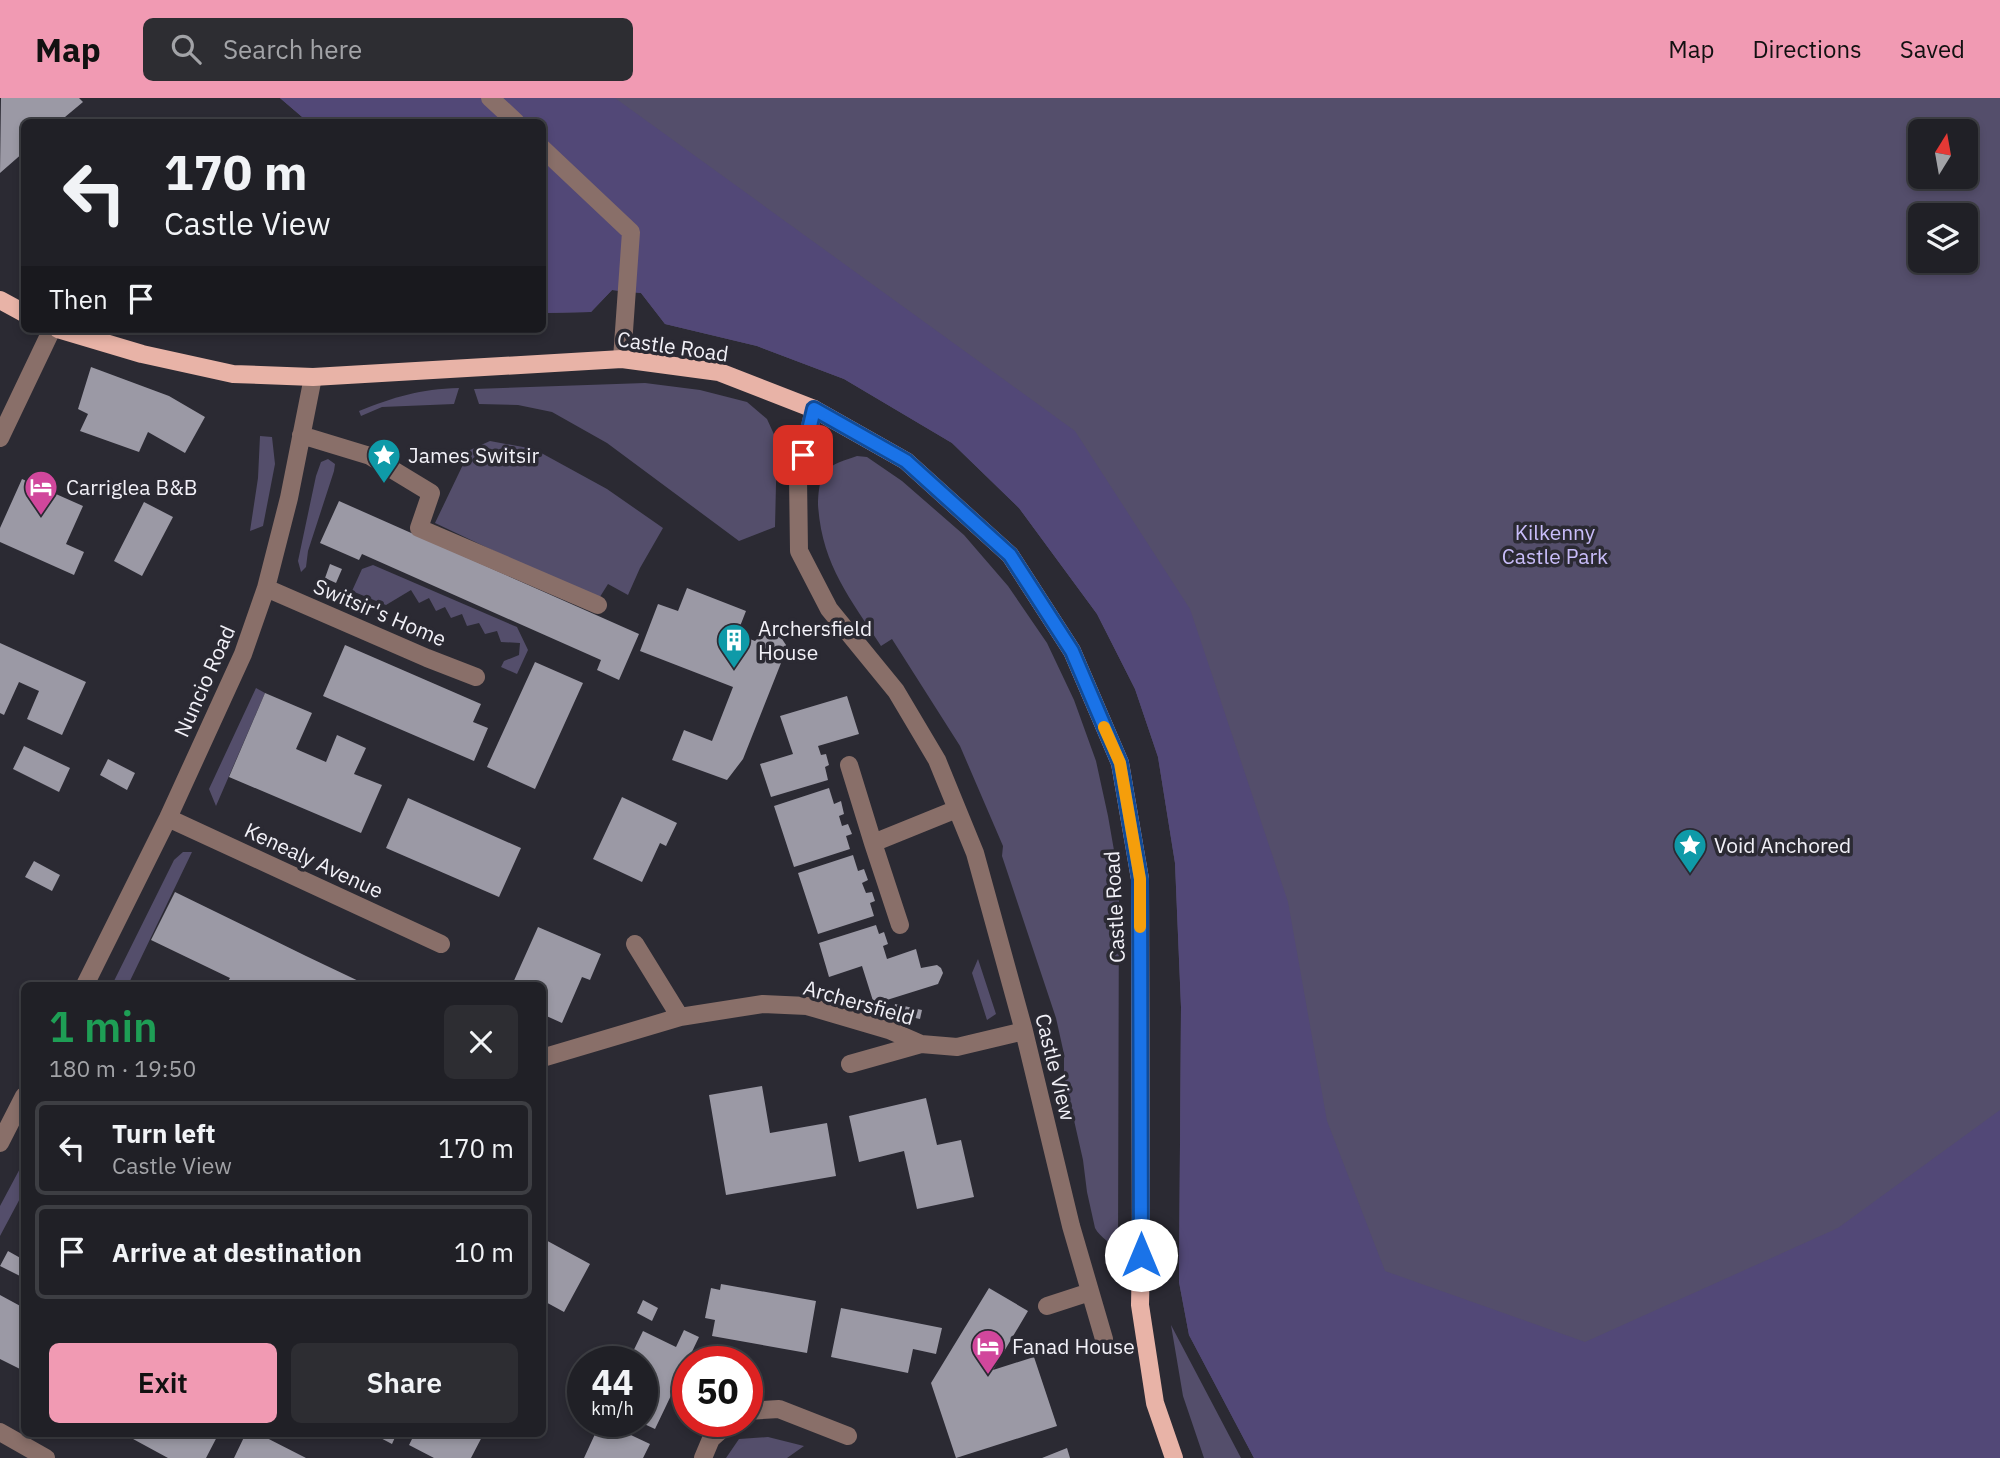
<!DOCTYPE html>
<html lang="en">
<head>
<meta charset="utf-8">
<style>
	:root { --surface:#202026; --page:#2d2d32; --text:#f1f3f6; --muted:#a2a3a7; --line:#3d3e43; --accent:#f19ab3 }
	body { margin:0; font-family:"IBM Plex Sans",sans-serif; background:var(--page); color:var(--text); height:100vh; display:flex; flex-direction:column; font-size:26px; white-space:nowrap }
	* { box-sizing:border-box; margin:0 }
	p { font-size:23px; color:var(--muted) }
	.icon { flex:none; width:38px; height:38px; fill:none; stroke:currentColor; stroke-width:2; stroke-linecap:round; stroke-linejoin:round }
	.map { position:relative; flex:1; overflow:hidden }
	.drawer { position:absolute; left:21px; top:884px; width:525px; height:455px; display:flex; flex-direction:column; background:var(--surface); border-radius:10px; box-shadow:0 4px 10px #0003,0 0 0 2px var(--line) }
	.drawer>* { flex:none }
	.hud { position:absolute; left:21px; top:21px; width:525px; height:214px; border-radius:10px; box-shadow:0 4px 10px #0003,0 0 0 2px var(--line); background:#202026; color:var(--text); overflow:hidden }
	.needle { width:46px; rotate:11deg }
	.buttons { position:absolute; left:1908px; top:21px; display:grid; gap:14px }
	.buttons a { display:grid; place-items:center; width:70px; height:70px; border-radius:10px; background:var(--surface); box-shadow:0 4px 10px #0003,0 0 0 2px var(--line); font-size:35px }
	.speed { position:absolute; left:567px; top:1248px; display:flex; gap:14px; font-size:35px; font-weight:700; text-align:center }
	.speed>* { display:grid; place-content:center; width:91px; height:91px; border-radius:50%; background:var(--surface); box-shadow:0 4px 10px #0003,0 0 0 2px var(--line); line-height:1 }
	.speed small { font-size:18px; font-weight:400 }
	.speed .limit { border:10px solid #d22; background:#fff; color:#111 }
	.pin { position:absolute; display:grid; place-items:center; width:60px; height:60px; color:#fff; margin:-30px; border-radius:14px; box-shadow:0 4px 10px #0006 }
	.me { position:absolute; width:77px; margin:-38px; rotate:0deg; stroke-linejoin:round; filter:drop-shadow(0 0 5px #0008) }
	.turn { display:flex; align-items:center; gap:24px; height:147px; padding:0 28px; font-size:32px }
	.turn .icon { width:91px; height:91px; stroke-width:2.5 }
	.turn b { display:block; font-size:49px; line-height:60px }
	.then { display:flex; align-items:center; height:66px; padding:0 28px; background:#0003; gap:14px; font-size:26px }
	.round { display:grid; place-items:center; flex:none; width:74px; height:74px; border-radius:10px; background:var(--page) }
	.head { display:flex; align-items:center; justify-content:space-between; height:119px; padding:0 28px }
	h1 { font-size:42px; font-weight:600; line-height:52px; color:#1e9e55 }
	.action { display:flex; gap:14px; margin-top:auto; padding:14px 28px }
	.action a { flex:1; height:80px; border-radius:10px; background:var(--accent); color:#111; font-size:28px; font-weight:600; line-height:80px; text-align:center }
	.action a+a { background:var(--page); color:var(--text) }
	ul { padding:0; list-style:none }
	li { display:flex; align-items:center; gap:21px; height:94px; margin:0 14px 10px; padding:0 14px; border:4px solid var(--line); border-radius:10px }
	li div { flex:1 }
	li b { display:block; font-size:26px }
	li em { font-style:normal }
	header { display:flex; align-items:center; gap:42px; box-sizing:border-box; height:98px; padding:0 35px; background:var(--accent); color:#111 }
	header strong { font-size:33px }
	nav { display:flex; gap:38px; margin-inline-start:auto; font-size:24px }
	.search { width:490px; height:63px; background:var(--page); display:flex; align-items:center; gap:18px; box-sizing:border-box; padding:0 24px; border-radius:10px; color:var(--muted); font-size:26px }
	.map>svg:first-child { display:block }
	.green { fill:#544e6b; fill-rule:evenodd }
	.forest { fill:#524877 }
	.building { fill:#9b99a5 }
	.lines { fill:none; stroke-linecap:round; stroke-linejoin:round }
	.minor { stroke:#896f69; stroke-width:18 }
	.major { stroke:#e8b3a7; stroke-width:18 }
	.route-casing { stroke:#114b97; stroke-width:18 }
	.route { stroke:#1a73e8; stroke-width:12 }
	.slow { stroke:#f59e0b; stroke-width:12 }
	.labels { text-anchor:middle; dominant-baseline:central; stroke-width:7; stroke-linejoin:round; paint-order:stroke }
	.street-label { font-size:21px; fill:#f2f1f8; stroke:#2b2a33 }
	.poi-label { font-size:21px; fill:#f2f1f8; stroke:#2b2a33; text-anchor:start }
	.park-label { font-size:21px; fill:#c9bdfa; stroke:#2b2a33 }
</style>
</head>
<body>
<header>
<strong>Map</strong>
<div class="search"><svg class="icon" aria-label="search" viewBox="0 0 24 24"><circle cx="10" cy="10" r="6"/><path d="M15 15l6 6"/></svg>Search here</div>
<nav><a>Map</a><a>Directions</a><a>Saved</a></nav>
</header>
<div class="map">
<svg width="2000" height="1360" viewBox="0 0 2000 1360">
	<rect width="100%" height="100%" fill="#2b2a33"/>
	<path class="green" d="M280,0H2000V1360H1254L1189,1237L1179,1184L1181,909L1175,765L1158,659L1135,591L1097,516L1019,410L952,345L844,281L757,248L665,226L641,195L612,192L591,214L543,215L542,24H308ZM1920,33H1965V79H1920ZM1920,117H1965V163H1920Z
		M645,285L700,292L747,304L767,321L777,343L775,429L739,443L607,345L552,314L518,307L479,306L474,291Z
		M459,290L454,306L382,309L361,318L359,313C394,299 420,291 459,290Z
		M260,338L272,339L275,366L263,428L250,433L258,380Z
		M490,343L534,351L607,391L663,430L640,470L628,497L608,486L598,502L435,425L470,352Z
		M857,358L867,359L902,383L964,437L1008,488L1047,545L1074,602L1096,663L1108,718L1119,781L1118,1155C1112,1144 1100,1140 1095,1130L1087,1094L1083,1062L1064,978V956L1056,920L1002,758L1003,748L960,648L892,541L881,548C850,500 822,467 818,407C818,398 819,383 824,375C832,365 846,362 857,358Z
		M328,361L335,366L334,373L308,453L306,469L301,474L298,463L316,378L321,364Z
		M373,467L517,529L528,552L517,576L501,569L504,563L519,557L520,545L501,544L497,533L485,536L479,525L467,528L462,516L451,520L445,509L436,513L429,500L419,505L411,492L386,507L352,493L362,471Z
		M256,590L265,595L216,708L209,691Z
		M183,754H192L128,887H112L174,762Z
		M978,861L996,916L987,922L972,875Z
		M24,1063V1093L0,1138V1108Z
		M1171,1227L1241,1360H1204L1183,1298Z
		M768,1339L804,1348L787,1360H726L739,1341Z"/>
	<path class="forest" d="M280,0H615L1075,333L1190,511L1288,804L1327,1023L1385,1173L1585,1244L1838,1130L2000,1012V1360H1254L1189,1237L1179,1184L1181,909L1175,765L1158,659L1135,591L1097,516L1019,410L952,345L844,281L757,248L665,226L641,195L612,192L591,214L543,215L542,24H308Z"/>
	<path class="building" d="M1,0H79L83,4L59,24H24V54L0,75Z
		M91,269L169,298L205,319L185,355L148,334L139,354L80,333L88,316L78,311Z
		M22,381L83,408L66,446L84,454L74,477L0,444V430Z
		M339,403L639,536L619,582L597,572L601,562L362,456L359,462L320,445Z
		M144,404L173,419L142,478L114,463Z
		M330,466L342,471L336,485L325,480Z
		M687,490L746,513L737,536L755,543L760,538L775,537L782,541L786,547L785,555L743,661L727,682L672,662L684,632L712,643L733,589L640,553L658,506L678,513Z
		M0,545L86,584L62,637L27,621L39,593L19,584L4,617L0,615Z
		M345,547L481,606L473,624L488,630L474,663L323,598Z
		M535,564L583,585L535,691L487,669Z
		M265,595L312,615L296,651L326,664L337,637L366,650L354,676L382,687L361,735L229,679Z
		M847,598L859,636L818,648L821,657L826,656L829,667L825,669L828,682L771,699L760,666L793,656L780,618Z
		M24,648L70,670L59,694L13,671Z
		M108,661L135,675L127,692L100,677Z
		M829,690L834,706L841,703L844,716L839,718L842,728L848,726L852,736L846,738L850,751L794,769L774,708Z
		M622,699L677,725L666,748L660,745L642,784L593,761Z
		M408,700L521,750L499,799L386,750Z
		M853,757L858,773L864,771L868,782L862,785L866,795L872,794L875,803L870,805L874,818L818,836L798,775Z
		M34,763L60,777L52,793L25,779Z
		M175,794L306,858L367,887H226L230,880L151,842Z
		M876,827L879,836L884,834L888,846L883,848L887,861L916,851L921,870L937,867L941,870L943,875L938,886L874,906L862,868L829,879L819,845Z
		M538,829L601,856L590,882L582,879L562,925L542,916V887H512Z
		M895,906L922,912L920,921L893,915Z
		M762,988L770,1035L827,1025L836,1078L726,1097L709,997Z
		M926,1000L937,1047L961,1042L974,1099L917,1111L904,1053L859,1064L849,1018Z
		M542,1140L590,1166L564,1214L542,1202Z
		M8,1153L24,1162V1180L0,1168Z
		M721,1186L816,1203L807,1255L712,1238L715,1222L705,1220L711,1190L720,1192Z
		M989,1190L1028,1213L993,1272L1034,1259L1057,1328L956,1360L931,1285Z
		M0,1197L24,1210V1273L0,1261Z
		M643,1202L658,1210L652,1223L637,1215Z
		M841,1210L942,1230L936,1256L913,1251L908,1275L831,1259Z
		M684,1232L699,1239L655,1331L642,1325V1264H628L643,1233L676,1249Z
		M601,1323L650,1346L643,1360H584Z
		M122,1335H219L206,1360H168Z
		M246,1335H257L306,1360H234Z
		M371,1335H397L392,1346Z
		M415,1335H484L471,1360H434L409,1347Z
		M1067,1350L1070,1360H1042Z"/>
	<g class="lines">
		<path class="minor" d="M490,0L516,24
			M542,50L631,134L622,261
			M814,311L798,379L799,453L829,511L896,593L937,662L975,755L1024,933L1071,1128L1104,1241
			M301,337L370,358L431,395L419,430L598,507
			M0,340L52,231
			M266,490L427,560L476,579
			M849,667L873,745L900,827
			M168,720L441,846
			M873,745L957,711
			M635,846L680,919
			M85,887L168,720L243,556L266,490L289,400L313,279
			M542,960L680,919L763,906L807,908L889,932L921,946L957,949L1024,933
			M850,966L921,946
			M0,1045L24,998
			M1047,1208L1090,1194
			M747,1313L779,1311L848,1338
			M0,1334L46,1360
			M703,1360L711,1341L731,1323"/>
		<path class="major" d="M0,202L24,215
			M58,231L142,256L233,276L313,279L622,261L719,274L814,311L906,363L1010,457L1072,553L1120,665L1140,781L1141,1157L1140,1207L1155,1305L1174,1360"/>
	</g>
	<g class="lines">
		<defs>
			<path id="route" d="M803,357L814,311L906,363L1010,457L1072,553L1120,665L1140,781L1141,1157"/>
		</defs>
		<use href="#route" class="route-casing"/>
		<use href="#route" class="route"/>
		<path class="slow" d="M1104,629L1120,665L1140,781V829"/>
	</g>
	<defs>
		<symbol id="sight-pin" viewBox="-11 -11 22 30"><path d="M0 17L-7.5 6A9.5 9.5 0 1 1 7.5 6Z" fill="#0f9aa8" stroke="#2b2a33"/><path d="M0-6L1.8-2.2L6-1.7L2.9 1.2L3.7 5.4L0 3.3L-3.7 5.4L-2.9 1.2L-6-1.7L-1.8-2.2Z" fill="#fff"/></symbol>
		<symbol id="hotel-pin" viewBox="-11 -11 22 30"><path d="M0 17L-7.5 6A9.5 9.5 0 1 1 7.5 6Z" fill="#d1479c" stroke="#2b2a33"/><path d="M-6-4.5h1.5V1H6V5H4.5V3h-9V5H-6ZM-4 0a1.8 1.8 0 1 1 3.6 0ZM.5 0V-2.5h3Q6-2.5 6 0Z" fill="#fff"/></symbol>
		<symbol id="building-pin" viewBox="-11 -11 22 30"><path d="M0 17L-7.5 6A9.5 9.5 0 1 1 7.5 6Z" fill="#0f9aa8" stroke="#2b2a33"/><path d="M-4-6H4V6H1V3H-1V6H-4ZM-2.5-4.3h1.7v1.8h-1.7ZM.8-4.3h1.7v1.8H.8ZM-2.5-1h1.7V.8h-1.7ZM.8-1h1.7V.8H.8Z" fill="#fff"/></symbol>
	</defs>
	<g fill-rule="evenodd">
		<use href="#sight-pin" x="365" y="338" width="38" height="52"/>
		<use href="#hotel-pin" x="22" y="370" width="38" height="52"/>
		<use href="#building-pin" x="715" y="523" width="38" height="52"/>
		<use href="#sight-pin" x="1671" y="728" width="38" height="52"/>
		<use href="#hotel-pin" x="969" y="1229" width="38" height="52"/>
	</g>
	<g class="labels">
		<g class="street-label">
			<text transform="translate(673 248) rotate(8)">Castle Road</text>
			<text transform="translate(380 514) rotate(23)">Switsir's Home</text>
			<text transform="translate(204 583) rotate(-66)">Nuncio Road</text>
			<text transform="translate(314 762) rotate(25)">Kenealy Avenue</text>
			<text transform="translate(1114 809) rotate(-93)">Castle Road</text>
			<text transform="translate(859 904) rotate(16)">Archersfield</text>
			<text transform="translate(1056 969) rotate(76)">Castle View</text>
		</g>
		<g class="poi-label">
			<text x="408" y="357">James Switsir</text>
			<text x="66" y="389">Carriglea B&amp;B</text>
			<text x="758" y="530">Archersfield<tspan x="758" dy="24">House</tspan></text>
			<text x="1714" y="747">Void Anchored</text>
			<text x="1012" y="1248">Fanad House</text>
		</g>
		<g class="park-label">
			<text x="1555" y="434">Kilkenny<tspan x="1555" dy="24">Castle Park</tspan></text>
		</g>
	</g>
</svg>
<div class="buttons">
<a><svg class="needle" viewBox="-14 -14 28 28"><path d="M0-13l5 13h-10z" fill="#e53935"/><path d="M0 13l5-13h-10z" fill="#a2a3a7"/></svg></a>
<a><svg class="icon" aria-label="layers" viewBox="0 0 24 24"><path d="M12 4l9 5-9 5-9-5zM3 14l9 5 9-5"/></svg></a>
</div>
<div class="speed"><div>44<small>km/h</small></div><div class="limit">50</div></div>
<div class="pin" style="left:803px;top:357px;background:#d93025"><svg class="icon" aria-label="arrive" viewBox="0 0 24 24"><path d="M6 21V4h12l-3 4 3 4H6"/></svg></div>
<svg class="me" style="left:1141px;top:1157px" viewBox="-20 -20 40 40"><circle r="19" fill="#fff"/><path d="M0-13L10 11 0 6-10 11z" fill="#1a73e8"/></svg>
<div class="hud">
<div class="turn"><svg class="icon" aria-label="left" viewBox="0 0 24 24"><path d="M17 20v-9H6M10 6l-5 5 5 5"/></svg><div><b>170 m</b>Castle View</div></div>
<div class="then">Then<svg class="icon" aria-label="arrive" viewBox="0 0 24 24"><path d="M6 21V4h12l-3 4 3 4H6"/></svg></div>
</div>
<section class="drawer">
<div class="head"><div><h1>1 min</h1><p>180 m · 19:50</p></div><a class="round"><svg class="icon" aria-label="close" viewBox="0 0 24 24"><path d="M6 6l12 12M18 6L6 18"/></svg></a></div>
<ul>
<li><svg class="icon" aria-label="left" viewBox="0 0 24 24"><path d="M17 20v-9H6M10 6l-5 5 5 5"/></svg><div><b>Turn left</b><p>Castle View</p></div><em>170 m</em></li>
<li><svg class="icon" aria-label="arrive" viewBox="0 0 24 24"><path d="M6 21V4h12l-3 4 3 4H6"/></svg><div><b>Arrive at destination</b></div><em>10 m</em></li>
</ul>
<div class="action"><a>Exit</a><a>Share</a></div>
</section>
</div>
</body>
</html>
